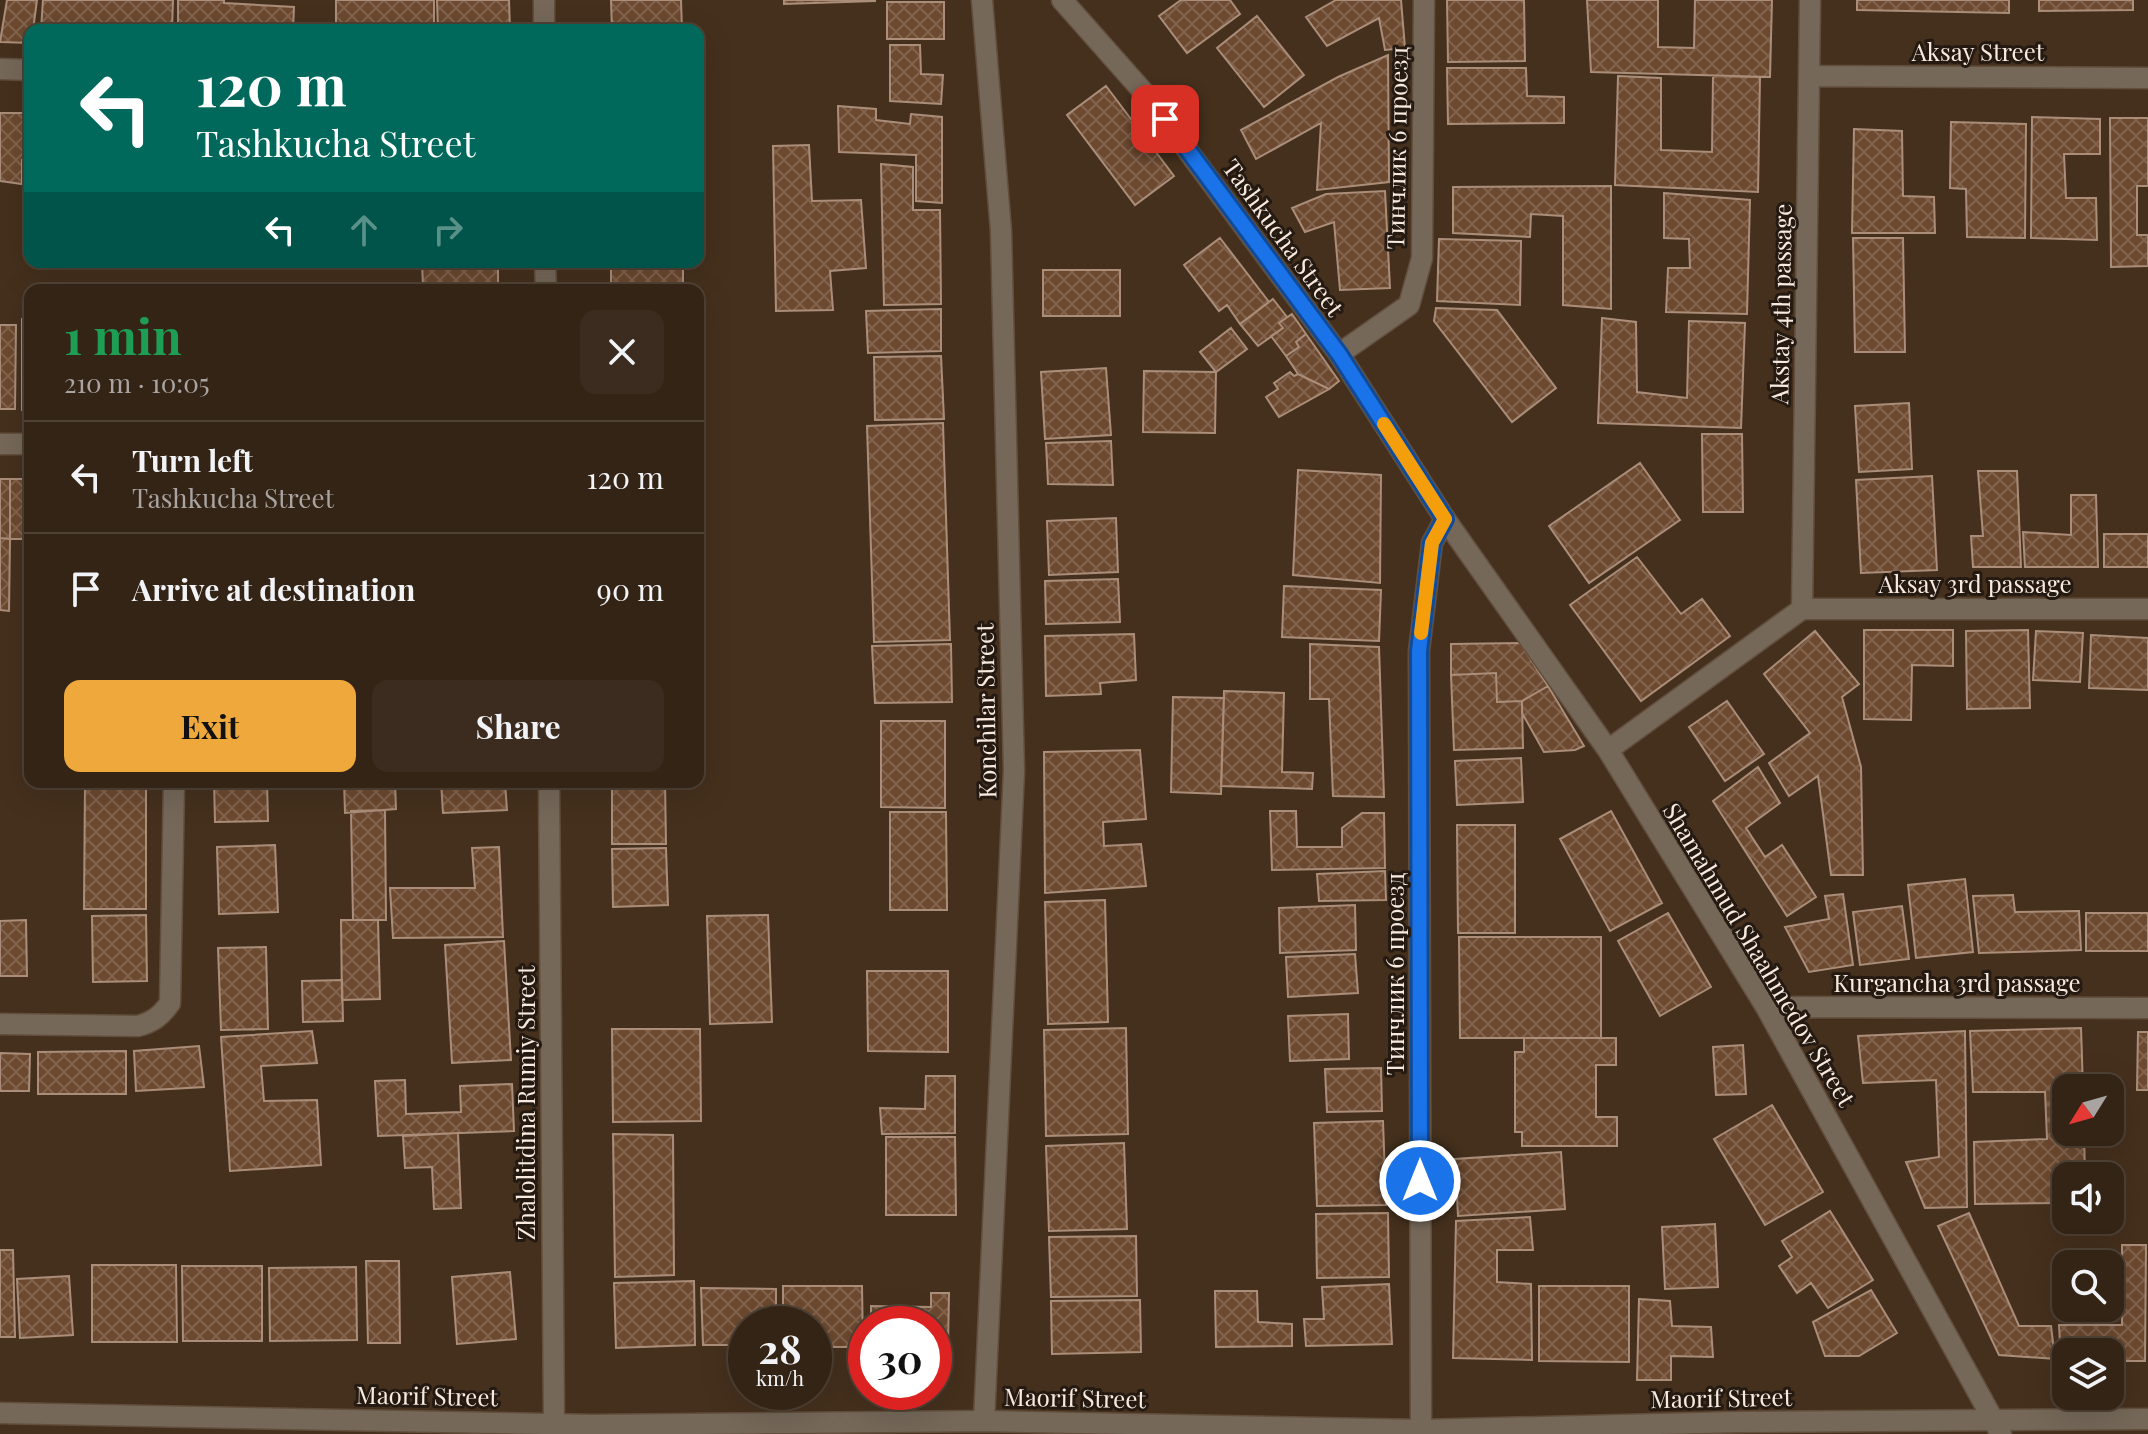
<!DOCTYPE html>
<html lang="en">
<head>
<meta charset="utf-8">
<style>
	:root { --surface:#342416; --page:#3c2c1f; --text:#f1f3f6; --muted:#a9a4a1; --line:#4e4135; --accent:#eea83c }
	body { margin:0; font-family:"Playfair Display",serif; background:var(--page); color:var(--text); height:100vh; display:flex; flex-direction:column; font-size:30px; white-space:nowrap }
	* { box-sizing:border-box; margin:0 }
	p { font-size:26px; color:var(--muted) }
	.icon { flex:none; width:44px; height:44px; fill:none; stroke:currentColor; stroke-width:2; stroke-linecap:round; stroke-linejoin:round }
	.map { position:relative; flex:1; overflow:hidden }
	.drawer { position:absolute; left:24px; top:284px; width:680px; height:504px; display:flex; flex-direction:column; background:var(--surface); border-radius:16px; box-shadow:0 8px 32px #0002,0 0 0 2px var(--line) }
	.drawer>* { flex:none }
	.hud { position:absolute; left:24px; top:24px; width:680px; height:244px; border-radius:16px; box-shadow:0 8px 32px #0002,0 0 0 2px var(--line); background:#00695c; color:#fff; overflow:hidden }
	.needle { width:52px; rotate:233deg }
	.fabs { position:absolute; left:2052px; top:1074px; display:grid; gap:16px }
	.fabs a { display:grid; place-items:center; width:72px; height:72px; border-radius:16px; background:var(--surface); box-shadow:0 8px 32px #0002,0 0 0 2px var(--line); font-size:40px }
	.speed { position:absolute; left:728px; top:1306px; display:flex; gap:16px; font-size:40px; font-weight:700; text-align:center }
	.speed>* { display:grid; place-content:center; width:104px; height:104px; border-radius:50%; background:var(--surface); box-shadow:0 8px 32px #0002,0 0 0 2px var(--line); line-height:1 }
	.speed small { font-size:20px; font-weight:400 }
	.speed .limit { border:12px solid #d22; background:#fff; color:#111 }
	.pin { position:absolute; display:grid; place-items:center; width:68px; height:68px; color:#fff; margin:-34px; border-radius:16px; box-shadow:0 4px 12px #0006 }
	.me { position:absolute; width:88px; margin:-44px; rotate:0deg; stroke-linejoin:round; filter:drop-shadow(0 0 6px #0008) }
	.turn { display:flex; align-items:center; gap:28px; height:168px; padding:0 40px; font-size:36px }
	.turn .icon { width:104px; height:104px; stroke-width:2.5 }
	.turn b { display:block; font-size:56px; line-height:68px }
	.lanes { display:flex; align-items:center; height:76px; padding:0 40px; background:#0003; justify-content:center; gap:40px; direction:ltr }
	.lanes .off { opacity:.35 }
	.round { display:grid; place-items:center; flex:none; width:84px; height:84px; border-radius:16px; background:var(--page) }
	.head { display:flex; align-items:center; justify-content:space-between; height:136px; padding:0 40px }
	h1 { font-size:48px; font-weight:700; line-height:60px; color:#1e9e55 }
	.primary-button { display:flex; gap:16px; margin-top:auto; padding:16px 40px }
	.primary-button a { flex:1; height:92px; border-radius:16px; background:var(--accent); color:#111; font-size:32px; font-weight:700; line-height:92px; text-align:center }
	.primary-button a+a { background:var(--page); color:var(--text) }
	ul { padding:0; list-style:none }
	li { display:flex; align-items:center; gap:24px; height:112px; padding:0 40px; border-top:2px solid var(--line) }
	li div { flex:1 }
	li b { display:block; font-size:30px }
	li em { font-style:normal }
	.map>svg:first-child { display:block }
	.building { fill:url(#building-cross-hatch); stroke:#aa8e7a; stroke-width:2 }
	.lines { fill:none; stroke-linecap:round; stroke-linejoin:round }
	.minor-casing { stroke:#624e3c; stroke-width:23 }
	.tertiary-casing { stroke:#624e3c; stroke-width:23 }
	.minor { stroke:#756859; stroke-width:20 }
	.tertiary { stroke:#756859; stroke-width:20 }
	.route-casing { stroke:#114b97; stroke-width:20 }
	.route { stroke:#1a73e8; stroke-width:14 }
	.slow { stroke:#f59e0b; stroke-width:14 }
	.labels { text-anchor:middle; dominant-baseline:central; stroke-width:6; stroke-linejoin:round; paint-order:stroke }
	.street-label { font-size:24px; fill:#f8eade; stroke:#241a12 }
</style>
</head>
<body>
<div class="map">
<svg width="2148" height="1434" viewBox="0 0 2148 1434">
	<defs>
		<pattern id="building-cross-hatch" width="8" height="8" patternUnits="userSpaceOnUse" patternTransform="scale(2)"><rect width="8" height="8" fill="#6c492f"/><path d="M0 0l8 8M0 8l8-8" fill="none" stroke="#82634d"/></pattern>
	</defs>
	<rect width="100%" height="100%" fill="#45301d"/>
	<path class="building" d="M7,0H37L33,30H30V43L0,42Z
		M43,0H173L172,30H41Z
		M178,0H224V3L294,7L293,30H178Z
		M336,0H434V30H336Z
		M437,0H509L510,30H438Z
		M611,0H681L682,30H612Z
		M784,0H875V1L784,4Z
		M1181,0H1230L1240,14L1187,53L1159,16Z
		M1336,0H1401L1405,48L1385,50L1379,18L1327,46L1306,17Z
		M1447,0H1524L1525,61L1448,62Z
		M1587,0H1658V47L1694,48L1695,0H1772L1770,77L1591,72Z
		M1857,0H2009V13L1857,10Z
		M2039,0H2133V10L2039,11Z
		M887,2H944V39H887Z
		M1257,16L1304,75L1264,107L1217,48Z
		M890,45H920L921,74L943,75L941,104L890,101Z
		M1388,55L1389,182L1317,190L1321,123L1256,159L1241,130L1338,77Z
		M1447,68H1526L1527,96L1564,97V123L1448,124Z
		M1618,76L1661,78V150L1712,152L1713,76L1760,77L1758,192L1615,185Z
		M1106,86L1174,176L1135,205L1067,115Z
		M838,106L876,109V120L910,124L911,114L942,117V203L916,201V155L839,152Z
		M0,113H30V160H22V184L0,181Z
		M2032,117L2100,119V154H2064L2066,198H2096L2097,240L2031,238Z
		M2110,118H2148V186H2137V235H2148V266L2111,267Z
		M1951,122L2026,124L2025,238L1967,237L1966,189L1950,188Z
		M1854,129L1902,131L1903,196L1934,197L1935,233H1852Z
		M809,145L812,201L861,200L866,268L830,271L833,310L776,311L773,146Z
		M881,164L913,167V210H940L941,304L884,305Z
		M1611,186V309L1563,305V216L1531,214L1530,237L1453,233V187Z
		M1385,191L1390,288L1340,290L1334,222L1305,232L1292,208L1326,194Z
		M1664,193L1750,200L1747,314L1666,312L1668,268H1690L1689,239L1664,238Z
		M1220,238L1269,302L1240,324L1227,305L1219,311L1184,265Z
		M1853,238H1903L1905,352H1855Z
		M1439,239L1521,241L1520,305L1437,301Z
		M422,262H498V286L423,287Z
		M611,262H683V290H611Z
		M1043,270H1120V316H1043Z
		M1273,299L1287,317L1279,323L1283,328L1258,346L1240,324Z
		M1436,308L1497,310L1556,388L1512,422L1434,321Z
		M941,309V351L868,353L866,311Z
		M1292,314L1306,334L1296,342L1299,347L1286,356L1271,336L1283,328L1279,323Z
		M1602,318L1636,322L1637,392L1687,398L1689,321L1745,323L1741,428L1598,423Z
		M22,319H30V410H22Z
		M0,325H16L15,409H0Z
		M1231,328L1247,349L1216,372L1200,352Z
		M1306,334L1339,381L1329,389L1298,374L1286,356L1299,347L1296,342Z
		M941,356L944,419L875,420L874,357Z
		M1106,368L1111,435L1045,439L1041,372Z
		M1144,371L1216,372L1215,433L1143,432Z
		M1290,372L1294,376L1298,374L1329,389L1279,417L1266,397L1278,389L1274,383Z
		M1909,403L1912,469L1859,472L1855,406Z
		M943,423L950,640L874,642L867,426Z
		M1702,434H1742L1743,512H1703Z
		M1111,441L1113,485L1048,484L1046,443Z
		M1640,463L1680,520L1589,583L1549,526Z
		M1298,470L1381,475L1380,583L1293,575Z
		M1978,471H2017L2021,567H1973L1971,536H1983Z
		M1932,476L1937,570L1861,573L1856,480Z
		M0,479H10V539L0,538Z
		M10,479H30V539H10Z
		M2071,495H2096L2098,567H2025L2023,532L2071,535Z
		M1116,518L1118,572L1049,575L1047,521Z
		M2104,534H2148V567H2104Z
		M0,538L10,539L9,611L0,610Z
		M1637,557L1681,614L1702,599L1730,636L1641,701L1570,605Z
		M1118,579L1120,622L1046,624L1045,581Z
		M1284,586L1381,590L1379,641L1282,637Z
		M1864,630H1953V666L1912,665L1911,720L1864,719Z
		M2028,630L2030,708L1967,709L1966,631Z
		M1815,631L1859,684L1842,697L1861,767L1863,875H1831L1818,776L1789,796L1769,763L1810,733L1764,674Z
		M2036,631L2083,633L2080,682L2033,680Z
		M1134,634L1136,680L1100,683L1101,694L1046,696L1045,636Z
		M2091,635L2148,638V690L2089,688Z
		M1520,643L1548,686L1522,701L1497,702L1496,673L1451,675V644Z
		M951,644L952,702L875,703L872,646Z
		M1310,644L1379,647L1384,797L1333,796L1329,699H1310Z
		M1496,673L1497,702L1522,701L1523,748L1454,750L1451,675Z
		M1548,686L1584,746L1575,750L1544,752L1522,713V701Z
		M1224,691L1284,693L1282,772L1313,773L1312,789L1221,786Z
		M1173,697L1224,698L1221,794L1171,792Z
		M1727,701L1764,754L1725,781L1689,727Z
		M881,721H945V808L881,807Z
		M1140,750L1146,819L1103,822L1104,846L1141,844L1146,886L1045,893L1044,752Z
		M1521,758L1523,802L1457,805L1455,761Z
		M1758,767L1780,803L1746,828L1765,857L1782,845L1816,897L1787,916L1713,801Z
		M85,782H146V909H84Z
		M214,782H267L268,821L215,822Z
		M344,782H395L396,809L345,813Z
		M441,782H505L507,810L443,813Z
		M612,782H665L666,844H612Z
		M385,810L386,920H353L351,811Z
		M1270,811H1296L1297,847H1342V828L1362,813H1384L1385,868L1272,870Z
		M1611,811L1662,903L1610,931L1560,839Z
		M890,812H946L947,910H890Z
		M1457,825H1515V933H1458Z
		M275,845L278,912L219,914L217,847Z
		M499,847L503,937L393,938L390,888H475L472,848Z
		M666,848L668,905L613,907L612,849Z
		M1385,871L1386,900L1319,901L1317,874Z
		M1965,879L1973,952L1916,958L1908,885Z
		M1843,894L1853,965L1809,972L1785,927L1829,919L1825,896Z
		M2013,895L2015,912L2079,911L2081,950L1979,953L1973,896Z
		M1105,900L1108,1022L1048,1024L1045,902Z
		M1355,905L1356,950L1280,953L1279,908Z
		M1902,906L1909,959L1860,965L1853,912Z
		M1668,913L1711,987L1660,1016L1618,941Z
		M2086,913H2148V951H2086Z
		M146,915L147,981L93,982L92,916Z
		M768,915L772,1022L710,1024L707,916Z
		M26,920L27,976H0V921Z
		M341,920H378L380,999L342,1000Z
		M1459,937H1601V1038H1460Z
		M504,941L511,1060L452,1063L445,945Z
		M266,947L268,1029L221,1030L218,948Z
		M1355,954L1358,993L1288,997L1286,957Z
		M867,971H948V1052L868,1051Z
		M342,980L343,1021L303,1022L302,981Z
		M1348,1014L1349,1059L1290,1061L1288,1016Z
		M1126,1028L1128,1134L1046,1136L1044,1030Z
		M2081,1028L2083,1088H2066V1132H2084L2085,1176H2066V1203L1975,1204L1974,1142L2047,1139L2045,1092H1973L1970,1031Z
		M612,1029H700L701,1121L613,1122Z
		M312,1031L317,1063L261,1066L264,1101L317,1100L321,1165L230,1171L221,1037Z
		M1965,1031L1967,1207L1925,1208L1906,1162L1939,1157L1936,1080L1863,1083L1858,1036Z
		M2138,1032H2148V1090H2137Z
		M1524,1038H1616V1065H1596V1117H1617V1146H1522V1132H1515V1052H1524Z
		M1743,1045L1746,1094L1716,1095L1713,1047Z
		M199,1046L204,1087L136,1091L134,1051Z
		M126,1051V1094H38V1052Z
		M0,1053L30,1054L29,1091H0Z
		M1381,1068L1382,1111L1327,1112L1325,1069Z
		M926,1076H955V1133L882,1134L880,1108L925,1109Z
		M405,1080L406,1114L461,1112L460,1086L512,1084L514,1131L378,1136L375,1081Z
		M1772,1105L1823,1192L1765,1225L1714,1139Z
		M1383,1121L1386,1205L1317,1206L1314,1123Z
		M458,1133L461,1208L434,1209L432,1167L405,1168L403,1136Z
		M613,1134L673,1135L674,1275L615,1277Z
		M886,1137H955L956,1215H886Z
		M1124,1143L1127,1229L1049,1231L1046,1146Z
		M1561,1152L1565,1209L1458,1216L1455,1159Z
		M1830,1211L1873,1280L1828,1308L1811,1283L1797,1293L1779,1266L1792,1257L1782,1241Z
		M1388,1213L1389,1277L1317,1278L1316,1214Z
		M1969,1213L2019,1326H2051L2055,1359L1999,1355L1938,1226Z
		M1530,1217L1533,1250H1497V1282L1531,1284L1532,1360L1453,1358L1456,1221Z
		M1715,1224L1718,1287L1665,1289L1662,1227Z
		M1136,1236L1137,1296L1051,1297L1049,1237Z
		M2122,1245H2146L2145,1361H2110V1352H2066V1361H2061L2059,1325H2122Z
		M0,1250H13L15,1337H0Z
		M366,1261H399L400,1343H368Z
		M92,1265H176L177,1342H92Z
		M182,1266H262V1341H183Z
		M356,1267L357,1340L270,1341L269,1268Z
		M510,1272L516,1339L457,1344L452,1277Z
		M69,1276L73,1335L20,1338L17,1279Z
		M694,1281L695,1345L616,1348L614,1283Z
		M1389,1284L1392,1344L1306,1346L1304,1319H1324L1322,1287Z
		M783,1286H862L863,1347H814V1324H783Z
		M1539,1286H1629V1362L1539,1361Z
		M701,1288L776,1289V1324H746V1345H703Z
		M1871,1290L1897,1333L1859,1356H1825L1813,1322Z
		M1215,1291H1257L1258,1322L1292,1324V1346L1216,1347Z
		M931,1293H949L948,1346H934V1324H871V1306L931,1307Z
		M1639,1299L1670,1301L1672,1326L1711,1327L1713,1357L1671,1356V1380H1637Z
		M1140,1300L1141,1352L1052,1354L1051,1301Z"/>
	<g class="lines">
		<defs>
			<path id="minor" d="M544,0V30
				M982,0L1001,231L1014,771L984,1421
				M1062,0L1147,96L1339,354L1445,519L1608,750L1766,1007L2001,1434
				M0,69L30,70
				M1809,76L2148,78
				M545,262L546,290
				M1339,354L1409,305L1422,258L1424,0
				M0,444H30
				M1802,609L1810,0
				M1802,609H2148
				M1608,750L1802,609
				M549,782L554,1424
				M1766,1007L2148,1008
				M0,1024L138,1026C153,1022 161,1016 170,1003L174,782
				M1421,1434L1419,651L1432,543L1445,519"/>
			<path id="tertiary" d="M0,1413L594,1425L984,1421L1421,1430L1739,1422L2148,1419"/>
		</defs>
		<use href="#minor" class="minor-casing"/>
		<use href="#tertiary" class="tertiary-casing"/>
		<use href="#minor" class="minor"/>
		<use href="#tertiary" class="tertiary"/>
	</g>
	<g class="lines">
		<defs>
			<path id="route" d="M1165,119L1339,354L1445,519L1432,543L1419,651L1420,1181"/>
		</defs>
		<use href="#route" class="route-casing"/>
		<use href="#route" class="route"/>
		<path class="slow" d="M1384,424L1445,519L1432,543L1421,633"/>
	</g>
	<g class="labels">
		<g class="street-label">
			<text x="1978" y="51">Aksay Street</text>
			<text transform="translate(1396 148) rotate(-89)">Тинчлик 6 проезд</text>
			<text transform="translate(1284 237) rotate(54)">Tashkucha Street</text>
			<text transform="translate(1780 304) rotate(-89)">Akstay 4th passage</text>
			<text x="1975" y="583">Aksay 3rd passage</text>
			<text transform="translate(985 711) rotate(-91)">Konchilar Street</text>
			<text transform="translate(1760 954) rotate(59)">Shamahmud Shaahmedov Street</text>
			<text transform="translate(1394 974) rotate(-90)">Тинчлик 6 проезд</text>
			<text x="1957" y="982">Kurgancha 3rd passage</text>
			<text transform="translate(525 1103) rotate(-90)">Zhalolitdina Rumiy Street</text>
			<text transform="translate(427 1395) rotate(1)">Maorif Street</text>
			<text transform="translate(1075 1397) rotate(1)">Maorif Street</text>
			<text transform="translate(1721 1397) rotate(-1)">Maorif Street</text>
		</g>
	</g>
</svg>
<div class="fabs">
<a><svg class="needle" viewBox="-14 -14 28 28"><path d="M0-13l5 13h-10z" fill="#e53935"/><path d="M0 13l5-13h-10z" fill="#a9a4a1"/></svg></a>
<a><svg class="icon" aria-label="sound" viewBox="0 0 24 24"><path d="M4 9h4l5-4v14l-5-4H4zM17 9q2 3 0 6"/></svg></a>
<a><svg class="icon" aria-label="search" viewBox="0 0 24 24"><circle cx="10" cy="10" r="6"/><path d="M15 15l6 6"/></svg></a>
<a><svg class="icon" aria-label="layers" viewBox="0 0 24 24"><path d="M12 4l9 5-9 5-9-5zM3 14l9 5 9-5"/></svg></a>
</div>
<div class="speed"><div>28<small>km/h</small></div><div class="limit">30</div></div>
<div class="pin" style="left:1165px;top:119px;background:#d93025"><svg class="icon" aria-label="arrive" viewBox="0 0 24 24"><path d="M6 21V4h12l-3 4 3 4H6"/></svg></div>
<svg class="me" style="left:1420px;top:1181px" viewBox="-20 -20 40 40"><circle r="17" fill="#1a73e8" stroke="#fff" stroke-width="3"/><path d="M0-11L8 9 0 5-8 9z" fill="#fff"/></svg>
<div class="hud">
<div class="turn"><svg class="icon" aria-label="left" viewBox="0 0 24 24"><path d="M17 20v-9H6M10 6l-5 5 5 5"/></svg><div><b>120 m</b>Tashkucha Street</div></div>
<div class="lanes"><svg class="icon" aria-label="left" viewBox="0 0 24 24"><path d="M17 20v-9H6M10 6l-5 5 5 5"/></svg><svg class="icon off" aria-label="ahead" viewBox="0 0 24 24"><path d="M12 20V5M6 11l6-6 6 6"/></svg><svg class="icon off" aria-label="right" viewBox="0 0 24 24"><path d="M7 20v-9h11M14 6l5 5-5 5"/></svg></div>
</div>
<section class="drawer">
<div class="head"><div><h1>1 min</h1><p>210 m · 10:05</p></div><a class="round"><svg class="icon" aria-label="close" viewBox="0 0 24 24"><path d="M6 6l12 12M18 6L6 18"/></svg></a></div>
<ul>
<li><svg class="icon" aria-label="left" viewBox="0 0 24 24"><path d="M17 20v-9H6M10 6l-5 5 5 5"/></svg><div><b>Turn left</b><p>Tashkucha Street</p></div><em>120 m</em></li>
<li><svg class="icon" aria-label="arrive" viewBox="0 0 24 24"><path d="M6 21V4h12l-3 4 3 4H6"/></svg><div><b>Arrive at destination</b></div><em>90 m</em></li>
</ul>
<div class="primary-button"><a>Exit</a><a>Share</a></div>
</section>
</div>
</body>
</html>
